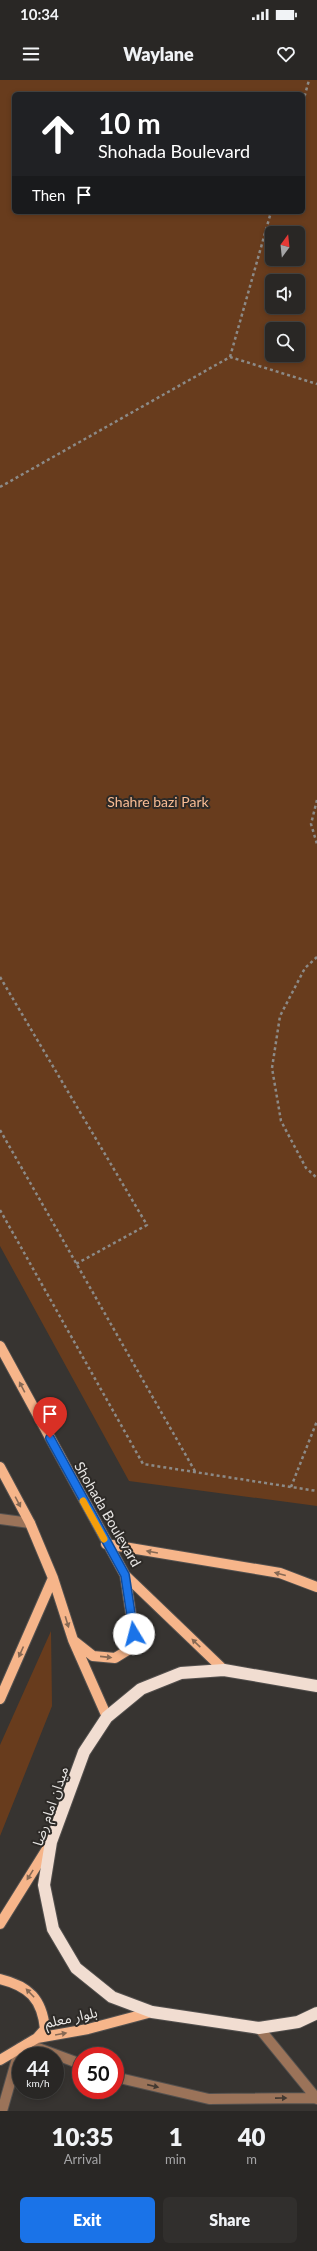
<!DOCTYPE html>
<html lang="en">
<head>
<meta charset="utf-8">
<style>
	:root { --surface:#292725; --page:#312f2d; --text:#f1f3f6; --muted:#a5a5a7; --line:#454442; --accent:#1a73e8 }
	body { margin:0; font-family:Lato,"Noto Sans Arabic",sans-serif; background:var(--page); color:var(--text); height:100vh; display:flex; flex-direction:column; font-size:15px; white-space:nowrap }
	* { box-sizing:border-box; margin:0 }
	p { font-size:13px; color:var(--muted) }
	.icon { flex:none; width:22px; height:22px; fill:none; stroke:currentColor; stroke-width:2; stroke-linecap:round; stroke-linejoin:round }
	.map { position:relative; height:2031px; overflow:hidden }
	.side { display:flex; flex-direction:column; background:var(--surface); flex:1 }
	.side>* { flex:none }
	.top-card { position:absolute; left:12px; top:12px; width:293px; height:122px; border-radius:6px; box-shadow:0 2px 6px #0003,0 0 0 1px var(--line); background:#202124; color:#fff; overflow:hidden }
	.needle { width:26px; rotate:15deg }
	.controls { position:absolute; left:265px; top:146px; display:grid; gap:8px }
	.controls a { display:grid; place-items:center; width:40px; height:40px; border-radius:6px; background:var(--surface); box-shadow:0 2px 6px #0003,0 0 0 1px var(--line); font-size:20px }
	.speed { position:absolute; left:12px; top:1967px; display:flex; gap:8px; font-size:20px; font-weight:700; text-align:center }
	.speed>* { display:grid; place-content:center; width:52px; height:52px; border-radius:50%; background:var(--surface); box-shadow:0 2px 6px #0003,0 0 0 1px var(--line); line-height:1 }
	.speed small { font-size:10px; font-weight:400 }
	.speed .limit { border:6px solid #d22; background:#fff; color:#111 }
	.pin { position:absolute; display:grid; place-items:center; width:34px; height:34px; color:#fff; margin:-41px -17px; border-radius:50% 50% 50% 0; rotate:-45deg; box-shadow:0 0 4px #0007 }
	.pin .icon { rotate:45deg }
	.me { position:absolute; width:44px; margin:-22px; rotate:352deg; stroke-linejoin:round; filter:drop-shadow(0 0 3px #0008) }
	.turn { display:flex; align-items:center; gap:14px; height:84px; padding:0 20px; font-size:18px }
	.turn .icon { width:52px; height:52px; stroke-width:2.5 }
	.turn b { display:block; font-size:28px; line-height:34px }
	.then { display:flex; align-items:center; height:38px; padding:0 20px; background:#0003; gap:8px; font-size:15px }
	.eta { display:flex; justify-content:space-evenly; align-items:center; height:68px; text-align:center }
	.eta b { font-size:24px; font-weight:800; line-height:28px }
	.primary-button { display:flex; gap:8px; margin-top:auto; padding:8px 20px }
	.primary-button a { flex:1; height:46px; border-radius:6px; background:var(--accent); color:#fff; font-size:16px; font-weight:800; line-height:46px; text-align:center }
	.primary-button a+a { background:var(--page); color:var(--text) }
	.status { display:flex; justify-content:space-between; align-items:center; height:28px; padding:0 20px; background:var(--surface); direction:ltr }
	.status svg { height:11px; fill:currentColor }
	header { display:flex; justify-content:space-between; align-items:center; height:52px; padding:0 20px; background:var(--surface); font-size:18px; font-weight:800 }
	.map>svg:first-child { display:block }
	.green { fill:#683c1d; fill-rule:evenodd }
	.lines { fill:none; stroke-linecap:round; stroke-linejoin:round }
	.minor-casing { stroke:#53504e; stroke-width:12 }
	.major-casing { stroke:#53504e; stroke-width:12 }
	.highway-casing { stroke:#53504e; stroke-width:14 }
	.path { stroke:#8c8a87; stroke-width:2.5; stroke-dasharray:3 3; stroke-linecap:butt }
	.minor { stroke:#9b7359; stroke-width:10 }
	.major { stroke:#f6b58a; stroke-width:10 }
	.highway { stroke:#f1ddd1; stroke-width:12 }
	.oneway { fill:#876954 }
	.oneway2 { fill:#433931 }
	.route-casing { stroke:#114b97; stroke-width:10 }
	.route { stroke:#1a73e8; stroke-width:7 }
	.slow { stroke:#f59e0b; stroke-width:7 }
	.labels { text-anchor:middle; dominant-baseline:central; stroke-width:4; stroke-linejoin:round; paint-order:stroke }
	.park-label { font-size:14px; fill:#f8bc94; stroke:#2d2a27 }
	.street-label { font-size:14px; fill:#e8e6e4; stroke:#2d2a27 }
</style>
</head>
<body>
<div class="status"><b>10:34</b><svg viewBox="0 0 49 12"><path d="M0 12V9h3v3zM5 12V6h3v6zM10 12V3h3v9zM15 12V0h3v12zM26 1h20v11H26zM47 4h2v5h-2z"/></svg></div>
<header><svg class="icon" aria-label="menu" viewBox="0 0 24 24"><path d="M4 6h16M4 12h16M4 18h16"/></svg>Waylane<svg class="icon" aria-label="heart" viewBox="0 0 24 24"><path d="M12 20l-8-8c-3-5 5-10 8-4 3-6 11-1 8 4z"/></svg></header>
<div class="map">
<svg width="317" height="2031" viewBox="0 0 317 2031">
	<rect width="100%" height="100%" fill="#373431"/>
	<path class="green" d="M0,0H317V1426L129,1401L0,1166ZM14,14H303V132H14ZM272,153H298V179H272ZM272,201H298V227H272ZM272,249H298V275H272Z
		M51,1551L52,1626L0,1756V1665Z"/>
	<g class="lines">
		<defs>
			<path id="minor" d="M0,1439L30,1443
				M259,1948L317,2019
				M27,1964L81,1984
				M115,1997L209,2019L317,2018
				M2,2031L20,1968"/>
			<path id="major" d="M0,1266L125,1495L224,1590
				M0,1387L30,1443L53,1498L73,1560L107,1637
				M106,1464L280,1493L317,1507
				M74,1561L93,1576L115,1578L128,1570L134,1554L125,1495
				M0,1619L53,1498
				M0,1844L50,1764
				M0,1899C29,1906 42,1919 45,1949L37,1958
				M0,1980L37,1958L88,1949L152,1932"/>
			<path id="highway" d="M317,1606L224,1590L181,1593L141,1609L107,1637L84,1672L51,1762L44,1805L53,1849L76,1888L112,1917L152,1932L259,1948L298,1942L317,1933"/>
		</defs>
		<use href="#minor" class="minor-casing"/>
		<use href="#major" class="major-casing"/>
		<use href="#highway" class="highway-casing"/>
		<path class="path" d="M303,22L309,0
			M230,277L271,132
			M0,407L230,277L317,304
			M317,720L311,744L317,764
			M317,877L305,888L280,936L272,988L281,1041L306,1088L317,1098
			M0,897L147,1145L76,1184
			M0,1050L196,1393
			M0,1130L143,1384L317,1411
			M291,1407L317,1341"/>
		<use href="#minor" class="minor"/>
		<use href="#major" class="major"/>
		<use href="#highway" class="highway"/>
	</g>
	<defs><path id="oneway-solid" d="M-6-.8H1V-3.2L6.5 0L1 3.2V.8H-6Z"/></defs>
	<g class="oneway">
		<use href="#oneway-solid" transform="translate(22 1307) rotate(-118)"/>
		<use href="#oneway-solid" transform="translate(18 1422) rotate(62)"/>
		<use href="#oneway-solid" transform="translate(152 1472) rotate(-170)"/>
		<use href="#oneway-solid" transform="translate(280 1494) rotate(-165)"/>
		<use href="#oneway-solid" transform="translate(67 1542) rotate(73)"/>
		<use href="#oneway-solid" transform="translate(196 1563) rotate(-136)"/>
		<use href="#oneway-solid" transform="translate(21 1572) rotate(114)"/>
		<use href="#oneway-solid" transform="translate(106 1577) rotate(6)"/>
		<use href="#oneway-solid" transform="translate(30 1795) rotate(122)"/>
		<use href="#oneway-solid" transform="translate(30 1913) rotate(-134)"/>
		<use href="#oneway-solid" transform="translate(61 1954) rotate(-10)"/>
	</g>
	<g class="oneway2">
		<use href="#oneway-solid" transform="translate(153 2006) rotate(13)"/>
		<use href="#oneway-solid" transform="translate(281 2018) rotate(-1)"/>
	</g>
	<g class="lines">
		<defs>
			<path id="route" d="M50,1358L125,1495L134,1554"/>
		</defs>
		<use href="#route" class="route-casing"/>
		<use href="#route" class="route"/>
		<path class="slow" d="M83,1421L104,1459"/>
	</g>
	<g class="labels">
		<g class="park-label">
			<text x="158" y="721">Shahre bazi Park</text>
		</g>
		<g class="street-label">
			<text transform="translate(108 1434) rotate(60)">Shohada Boulevard</text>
			<text transform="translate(50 1726) rotate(-71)">میدان امام رضا</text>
			<text transform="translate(71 1937) rotate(-12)">بلوار معلم</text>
		</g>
	</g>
</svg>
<div class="controls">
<a><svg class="needle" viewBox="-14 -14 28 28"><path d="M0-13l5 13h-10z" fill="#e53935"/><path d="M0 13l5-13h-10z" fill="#a5a5a7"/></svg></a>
<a><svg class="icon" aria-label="sound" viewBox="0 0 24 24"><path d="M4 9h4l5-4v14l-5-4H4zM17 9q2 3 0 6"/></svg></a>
<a><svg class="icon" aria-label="search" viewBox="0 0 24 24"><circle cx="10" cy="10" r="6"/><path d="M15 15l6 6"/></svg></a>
</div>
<div class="speed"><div>44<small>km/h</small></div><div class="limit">50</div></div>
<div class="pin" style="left:50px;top:1358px;background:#d93025"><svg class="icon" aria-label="arrive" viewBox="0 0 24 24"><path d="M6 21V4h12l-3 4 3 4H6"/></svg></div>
<svg class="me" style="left:134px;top:1554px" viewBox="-20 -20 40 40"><circle r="19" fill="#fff"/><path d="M0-13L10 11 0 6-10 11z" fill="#1a73e8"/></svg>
<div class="top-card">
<div class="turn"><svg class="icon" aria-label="ahead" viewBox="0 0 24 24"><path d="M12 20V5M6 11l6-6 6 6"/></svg><div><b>10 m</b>Shohada Boulevard</div></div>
<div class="then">Then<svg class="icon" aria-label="arrive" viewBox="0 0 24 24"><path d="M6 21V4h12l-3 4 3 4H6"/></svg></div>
</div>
</div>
<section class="side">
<div class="eta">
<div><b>10:35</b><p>Arrival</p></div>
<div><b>1</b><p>min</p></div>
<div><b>40</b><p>m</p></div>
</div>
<div class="primary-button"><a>Exit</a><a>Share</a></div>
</section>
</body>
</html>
